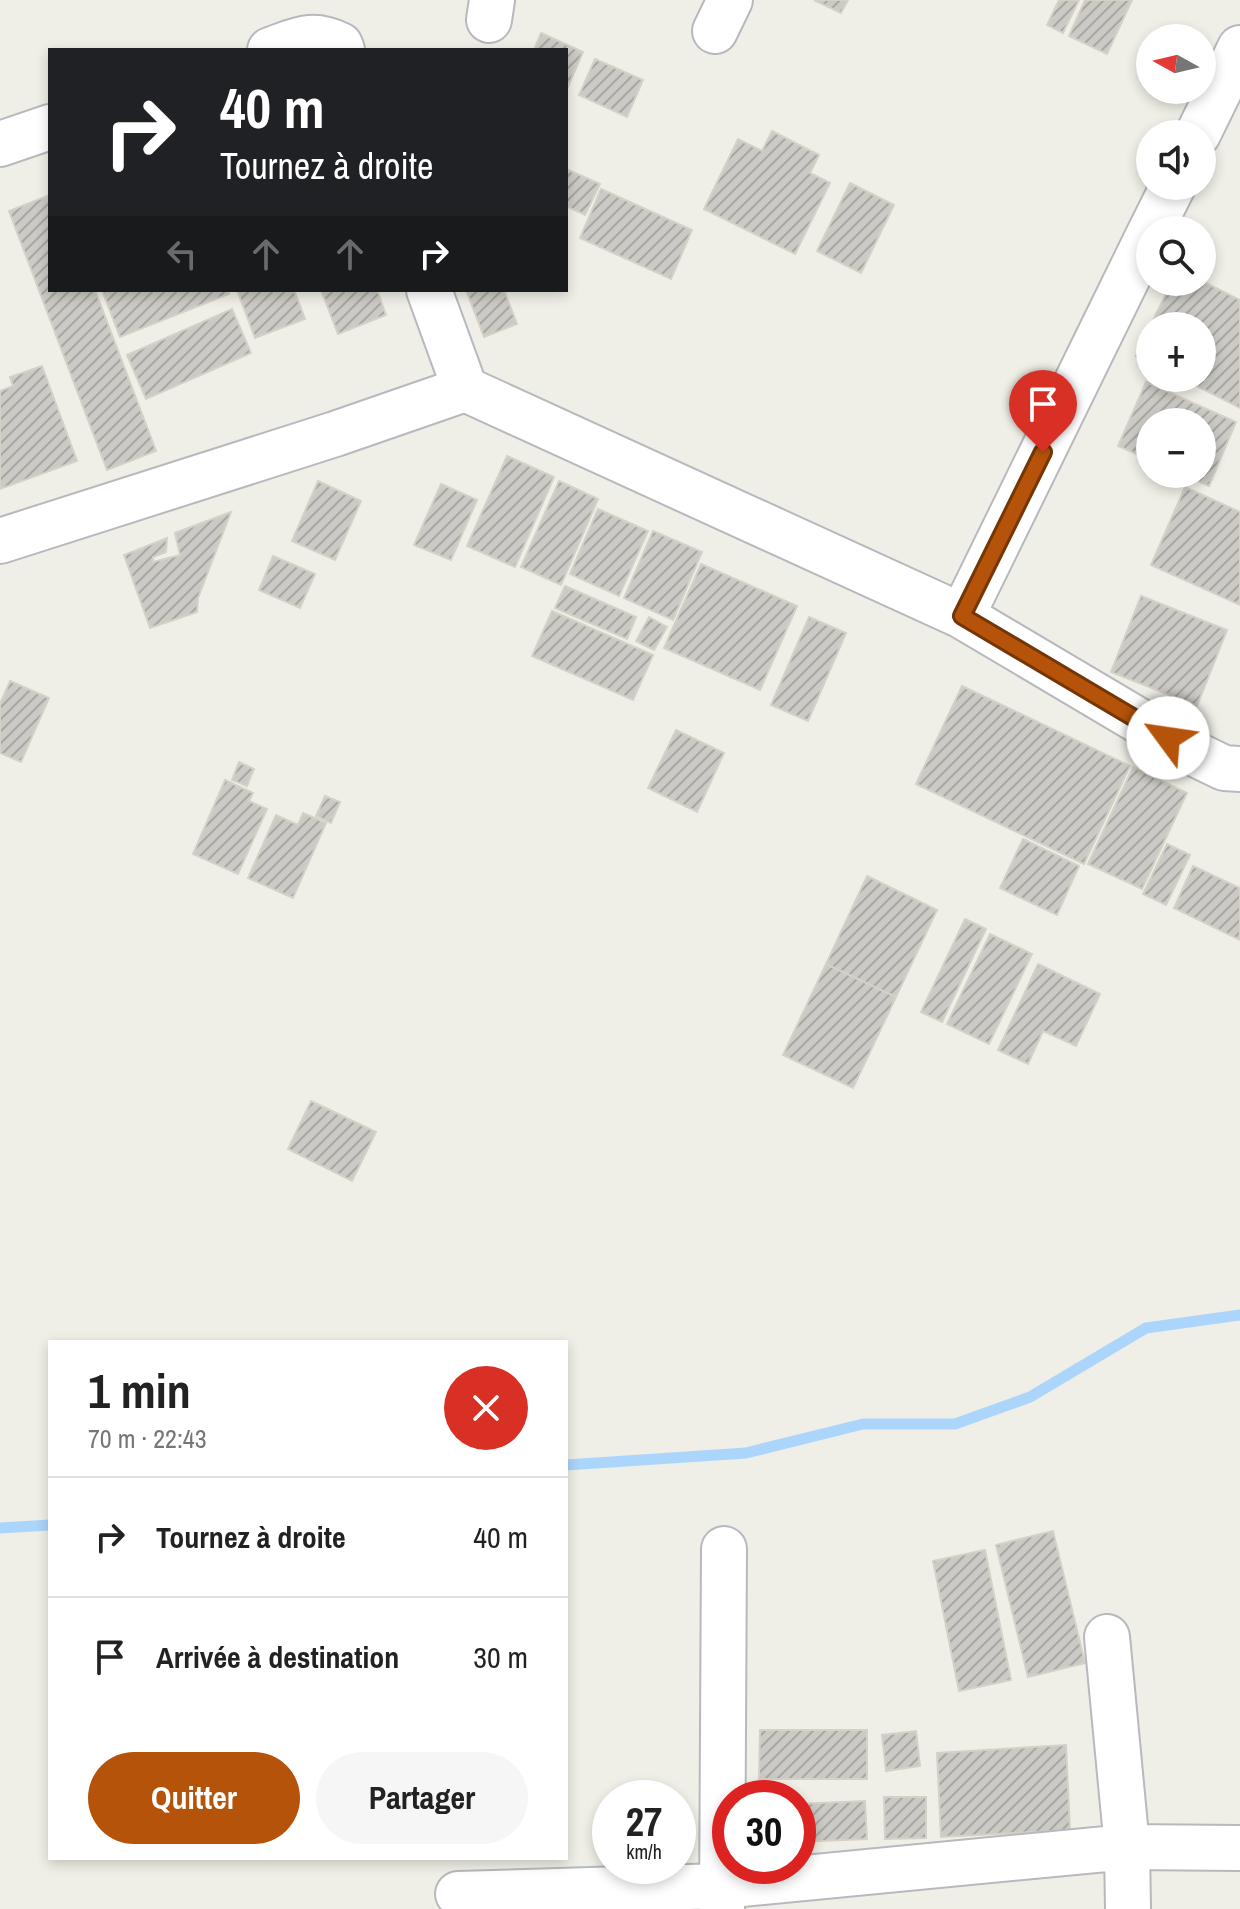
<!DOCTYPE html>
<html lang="fr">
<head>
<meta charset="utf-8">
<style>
	:root { --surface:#fff; --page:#f6f6f6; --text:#222; --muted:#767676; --line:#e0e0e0; --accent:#b45309 }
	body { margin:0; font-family:"Archivo Narrow",sans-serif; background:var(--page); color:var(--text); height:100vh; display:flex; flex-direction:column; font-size:30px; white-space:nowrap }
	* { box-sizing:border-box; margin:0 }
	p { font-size:26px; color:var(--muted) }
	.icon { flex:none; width:44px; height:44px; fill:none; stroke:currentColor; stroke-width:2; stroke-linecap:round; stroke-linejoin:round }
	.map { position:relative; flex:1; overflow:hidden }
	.details { position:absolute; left:48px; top:1340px; width:520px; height:520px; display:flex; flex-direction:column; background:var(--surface); border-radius:0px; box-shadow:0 4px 12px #0003 }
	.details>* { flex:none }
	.guide { position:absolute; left:48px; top:48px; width:520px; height:244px; border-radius:0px; box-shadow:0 4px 12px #0003; background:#202124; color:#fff; overflow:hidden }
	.needle { width:52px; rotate:278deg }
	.tools { position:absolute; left:1136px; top:24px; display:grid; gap:16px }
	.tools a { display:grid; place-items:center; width:80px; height:80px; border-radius:50%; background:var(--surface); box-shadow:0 4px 12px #0003; font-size:40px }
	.speed { position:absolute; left:592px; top:1780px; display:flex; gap:16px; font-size:40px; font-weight:700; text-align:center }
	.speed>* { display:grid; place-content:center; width:104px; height:104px; border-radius:50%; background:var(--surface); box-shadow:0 4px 12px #0003; line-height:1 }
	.speed small { font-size:20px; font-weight:400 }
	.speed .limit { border:12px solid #d22; background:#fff; color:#111 }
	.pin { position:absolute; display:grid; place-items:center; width:68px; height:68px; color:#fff; margin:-82px -34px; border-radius:50% 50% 50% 0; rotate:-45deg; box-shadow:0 0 8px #0007 }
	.pin .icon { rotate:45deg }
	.me { position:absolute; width:88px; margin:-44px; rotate:301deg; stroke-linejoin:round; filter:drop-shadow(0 0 6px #0008) }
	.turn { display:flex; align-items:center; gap:28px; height:168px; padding:0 40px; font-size:36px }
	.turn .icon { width:104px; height:104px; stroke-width:2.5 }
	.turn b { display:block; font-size:56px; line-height:68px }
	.lanes { display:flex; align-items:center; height:76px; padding:0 40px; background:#0003; justify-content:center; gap:40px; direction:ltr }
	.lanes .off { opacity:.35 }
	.round { display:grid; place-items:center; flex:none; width:84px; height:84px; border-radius:42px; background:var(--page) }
	.head { display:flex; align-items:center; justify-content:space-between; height:136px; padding:0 40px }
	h1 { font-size:48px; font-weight:800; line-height:60px }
	.button { display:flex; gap:16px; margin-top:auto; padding:16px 40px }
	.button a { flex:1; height:92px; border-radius:48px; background:var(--accent); color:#fff; font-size:32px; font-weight:800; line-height:92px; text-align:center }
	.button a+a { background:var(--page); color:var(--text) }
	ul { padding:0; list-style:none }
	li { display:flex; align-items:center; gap:24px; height:120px; padding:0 40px; border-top:2px solid var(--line) }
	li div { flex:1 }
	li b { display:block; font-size:30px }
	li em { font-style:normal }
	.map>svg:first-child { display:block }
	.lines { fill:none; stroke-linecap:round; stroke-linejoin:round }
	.stream { stroke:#acd5fc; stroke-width:11 }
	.building { fill:url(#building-hatch); stroke:#d5d1c6; stroke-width:2 }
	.minor-casing { stroke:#b7b9bd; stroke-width:48 }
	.minor { stroke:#fff; stroke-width:44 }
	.route-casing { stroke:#753606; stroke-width:20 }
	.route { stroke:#b45309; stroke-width:14 }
</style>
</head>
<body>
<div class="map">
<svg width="1240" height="1909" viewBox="0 0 1240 1909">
	<defs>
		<pattern id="building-hatch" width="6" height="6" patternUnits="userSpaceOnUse" patternTransform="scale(2)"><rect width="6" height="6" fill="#cccac4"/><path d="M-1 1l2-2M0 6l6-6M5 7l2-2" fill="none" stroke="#a9a7a3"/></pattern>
	</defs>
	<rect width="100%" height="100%" fill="#f0efe7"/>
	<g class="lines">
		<path class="stream" d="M566,1465L746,1453L863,1424H955L1030,1397L1146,1328L1240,1315
			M0,1528L50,1525"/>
	</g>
	<path class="building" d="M814,0H848L841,13Z
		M1059,0H1079L1063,33L1047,25Z
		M1085,0H1132L1107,54L1069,36Z
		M541,33L583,52L567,89L566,50H534Z
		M595,59L643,80L627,117L579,95Z
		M772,131L819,155L810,173L830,183L795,254L704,209L738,139L762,151Z
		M566,169L600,184L585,215L566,206Z
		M850,183L894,205L861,273L817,251Z
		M601,189L692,230L671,279L580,238Z
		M50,195V290H95L156,451L107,470L9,211Z
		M1202,281L1240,300V408L1181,378H1202V326H1150L1172,282Z
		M102,290H228L229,294L120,337Z
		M237,290H294L305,319L255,338Z
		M321,290H377L386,315L338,334Z
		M466,290H504L517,324L484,337Z
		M232,309L251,353L146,399L127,355Z
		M1150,327V363L1136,356Z
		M42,366L77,461L0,489V391L13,386L10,377Z
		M1146,382L1236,422L1209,486L1181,474H1202V422H1150V460L1118,446Z
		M507,456L554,477L515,567L467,546Z
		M318,481L361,501L335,560L292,541Z
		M559,481L598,499L561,585L521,567Z
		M441,484L477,500L451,560L414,545Z
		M1185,487L1240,512V605L1151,565Z
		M598,509L648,531L619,596L570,574Z
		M231,512L198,598L197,612L150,628L124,555L167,538L166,552L153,557V562L180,555L175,533Z
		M653,531L702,552L673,620L624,598Z
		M273,556L315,574L300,608L259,590Z
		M701,564L797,606L760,690L664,648Z
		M565,586L636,617L627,639L555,608Z
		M1141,596L1227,630L1197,706L1111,672Z
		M552,611L653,655L633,700L532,656Z
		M649,617L667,627L654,650L636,641Z
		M809,617L846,633L808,721L771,705Z
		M10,681L49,698L21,762L0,753V704Z
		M962,686L1130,766L1084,864L916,784Z
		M676,730L724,753L697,812L648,788Z
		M239,762L254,769L247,786L232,780Z
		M1133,767L1187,793L1142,889L1088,864Z
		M225,780L253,793L249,801L267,809L238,874L193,854Z
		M325,796L340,802L331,823L316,816Z
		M303,813L326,823L293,898L248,878L276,815L298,825Z
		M1023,839L1079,866L1057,915L1000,888Z
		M1167,844L1190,855L1166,905L1143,894Z
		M1193,866L1240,888V940L1174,908Z
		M867,876L937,910L896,997L826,964Z
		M965,919L986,929L942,1022L921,1012Z
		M990,934L1032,954L989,1044L947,1024Z
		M826,964L896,997L853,1088L783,1055Z
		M1038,964L1100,994L1076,1046L1043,1031L1028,1064L998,1050Z
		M311,1101L376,1132L352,1181L288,1149Z
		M1053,1531L1085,1663L1028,1677L996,1545Z
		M985,1550L1011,1680L959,1691L933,1561Z
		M760,1730H867V1779H759Z
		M916,1731L920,1766L886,1771L882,1735Z
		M1066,1745L1070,1830L941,1837L937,1753Z
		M884,1797H926V1838L885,1839Z
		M865,1801L867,1839L798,1842V1804Z"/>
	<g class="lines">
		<defs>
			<path id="minor" d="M489,20L492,0
				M715,31L730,0
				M270,50C298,40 312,31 340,45L342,50
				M1198,134L1240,48
				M0,144L50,127
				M1151,230L1173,186
				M429,290L465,389L962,616L1193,753L1224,768L1240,769
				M0,541L335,434L465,389
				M962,616L1150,232
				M1107,1637L1127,1847L1128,1909
				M458,1894L721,1886L1127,1847L1240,1848
				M722,1909L724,1549"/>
		</defs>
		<use href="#minor" class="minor-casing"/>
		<use href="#minor" class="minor"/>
	</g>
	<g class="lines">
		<defs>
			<path id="route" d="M1043,452L962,616L1168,738"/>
		</defs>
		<use href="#route" class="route-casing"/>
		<use href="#route" class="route"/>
	</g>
</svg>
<div class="tools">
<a><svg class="needle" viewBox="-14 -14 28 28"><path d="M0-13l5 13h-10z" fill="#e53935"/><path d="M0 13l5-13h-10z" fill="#767676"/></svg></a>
<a><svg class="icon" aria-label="sound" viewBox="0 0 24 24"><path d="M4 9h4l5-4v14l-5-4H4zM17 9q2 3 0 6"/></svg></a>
<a><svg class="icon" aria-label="search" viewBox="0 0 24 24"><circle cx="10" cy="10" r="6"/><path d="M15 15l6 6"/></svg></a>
<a>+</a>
<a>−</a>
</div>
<div class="speed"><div>27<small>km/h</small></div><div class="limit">30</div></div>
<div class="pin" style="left:1043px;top:452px;background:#d93025"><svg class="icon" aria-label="arrive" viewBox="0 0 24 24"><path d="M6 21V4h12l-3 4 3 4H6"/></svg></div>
<svg class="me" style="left:1168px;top:738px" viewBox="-20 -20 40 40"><circle r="19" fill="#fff"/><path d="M0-13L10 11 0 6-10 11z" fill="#b45309"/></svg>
<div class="guide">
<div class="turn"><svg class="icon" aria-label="right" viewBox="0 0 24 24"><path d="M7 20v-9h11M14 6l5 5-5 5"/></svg><div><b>40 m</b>Tournez à droite</div></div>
<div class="lanes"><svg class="icon off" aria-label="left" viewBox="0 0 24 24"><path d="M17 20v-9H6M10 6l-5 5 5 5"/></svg><svg class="icon off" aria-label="ahead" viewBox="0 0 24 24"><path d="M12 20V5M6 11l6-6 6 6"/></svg><svg class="icon off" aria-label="ahead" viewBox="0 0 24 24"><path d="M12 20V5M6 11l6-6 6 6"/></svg><svg class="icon" aria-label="right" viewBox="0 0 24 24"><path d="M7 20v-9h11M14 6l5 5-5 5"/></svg></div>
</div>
<section class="details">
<div class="head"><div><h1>1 min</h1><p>70 m · 22:43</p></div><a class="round" style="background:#d93025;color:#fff"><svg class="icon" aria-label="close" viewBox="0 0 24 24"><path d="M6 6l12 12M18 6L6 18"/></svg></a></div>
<ul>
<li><svg class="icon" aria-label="right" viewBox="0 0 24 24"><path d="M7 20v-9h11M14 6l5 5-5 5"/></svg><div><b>Tournez à droite</b></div><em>40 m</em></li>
<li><svg class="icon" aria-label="arrive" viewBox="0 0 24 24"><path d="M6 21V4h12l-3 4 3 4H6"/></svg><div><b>Arrivée à destination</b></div><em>30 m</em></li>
</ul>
<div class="button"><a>Quitter</a><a>Partager</a></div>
</section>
</div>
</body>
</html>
